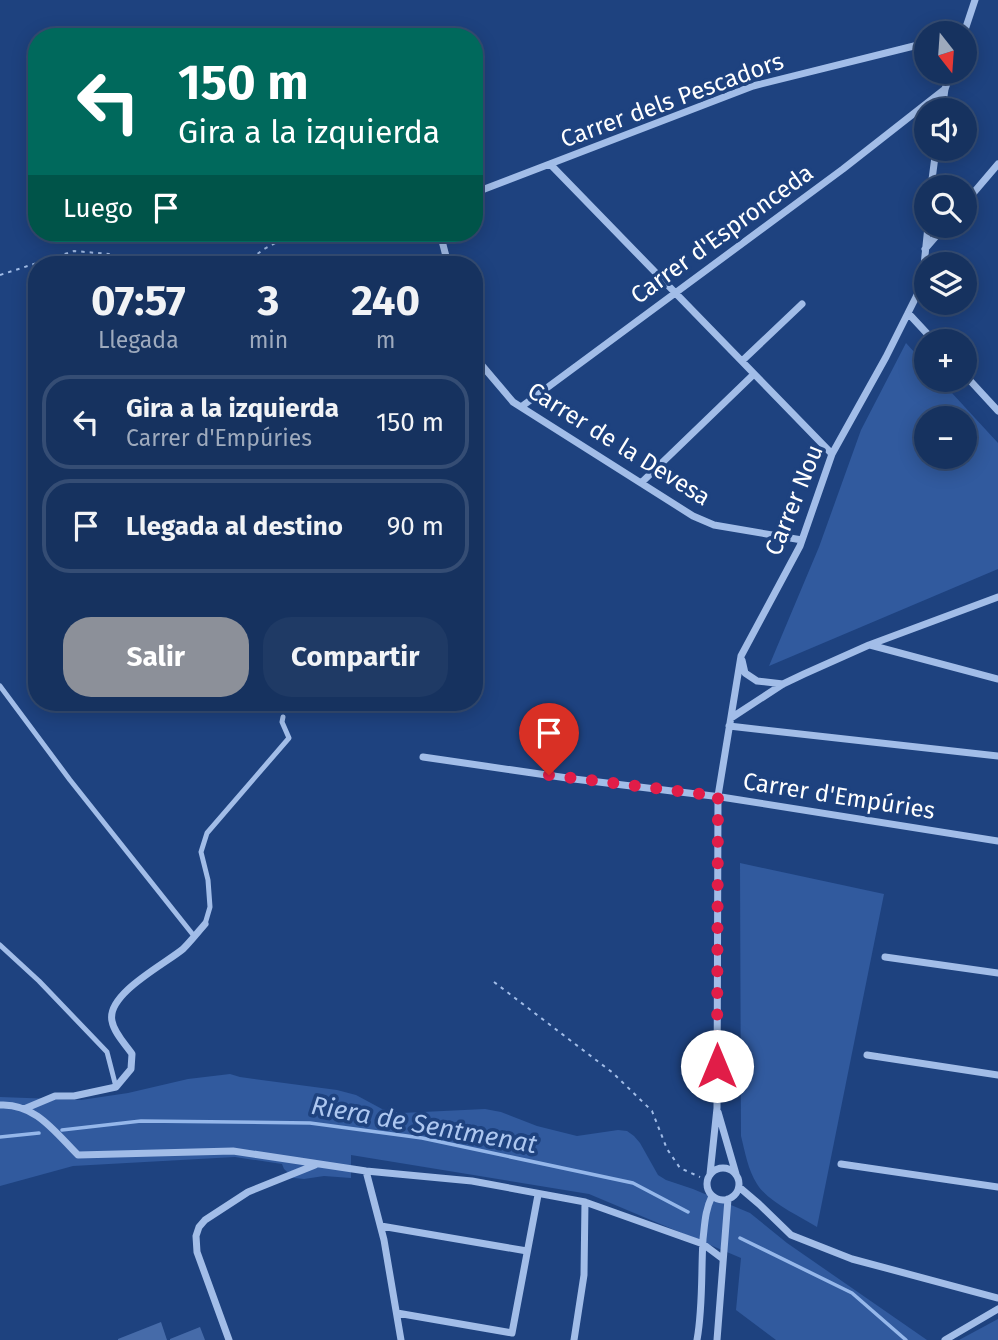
<!DOCTYPE html>
<html lang="es">
<head>
<meta charset="utf-8">
<style>
	:root { --surface:#16325f; --page:#1f3a65; --text:#f1f3f6; --muted:#9eaabd; --line:#354d74; --accent:#8c9099 }
	body { margin:0; font-family:"Fira Sans",sans-serif; background:var(--page); color:var(--text); height:100vh; display:flex; flex-direction:column; font-size:26px; white-space:nowrap }
	* { box-sizing:border-box; margin:0 }
	p { font-size:23px; color:var(--muted) }
	.icon { flex:none; width:38px; height:38px; fill:none; stroke:currentColor; stroke-width:2; stroke-linecap:round; stroke-linejoin:round }
	.map { position:relative; flex:1; overflow:hidden }
	.panel { position:absolute; left:28px; top:256px; width:455px; height:455px; display:flex; flex-direction:column; background:var(--surface); border-radius:28px; box-shadow:0 4px 18px #0003,0 0 0 2px var(--line) }
	.panel>* { flex:none }
	.hud { position:absolute; left:28px; top:28px; width:455px; height:214px; border-radius:28px; box-shadow:0 4px 18px #0003,0 0 0 2px var(--line); background:#00695c; color:#fff; overflow:hidden }
	.needle { width:46px; rotate:163deg }
	.buttons { position:absolute; left:914px; top:21px; display:grid; gap:14px }
	.buttons a { display:grid; place-items:center; width:63px; height:63px; border-radius:50%; background:var(--surface); box-shadow:0 4px 18px #0003,0 0 0 2px var(--line); font-size:35px }
	.pin { position:absolute; display:grid; place-items:center; width:60px; height:60px; color:#fff; margin:-72px -30px; border-radius:50% 50% 50% 0; rotate:-45deg; box-shadow:0 0 7px #0007 }
	.pin .icon { rotate:45deg }
	.me { position:absolute; width:77px; margin:-38px; rotate:0deg; stroke-linejoin:round; filter:drop-shadow(0 0 5px #0008) }
	.turn { display:flex; align-items:center; gap:24px; height:147px; padding:0 35px; font-size:32px }
	.turn .icon { width:91px; height:91px; stroke-width:2.5 }
	.turn b { display:block; font-size:49px; line-height:60px }
	.then { display:flex; align-items:center; height:66px; padding:0 35px; background:#0003; gap:14px; font-size:26px }
	.eta { display:flex; justify-content:space-evenly; align-items:center; height:119px; text-align:center }
	.eta b { font-size:42px; font-weight:700; line-height:49px }
	.action { display:flex; gap:14px; margin-top:auto; padding:14px 35px }
	.action a { flex:1; height:80px; border-radius:28px; background:var(--accent); color:#fff; font-size:28px; font-weight:700; line-height:80px; text-align:center }
	.action a+a { background:var(--page); color:var(--text) }
	ul { padding:0; list-style:none }
	li { display:flex; align-items:center; gap:21px; height:94px; margin:0 14px 10px; padding:0 21px; border:4px solid var(--line); border-radius:28px }
	li div { flex:1 }
	li b { display:block; font-size:26px }
	li em { font-style:normal }
	.map>svg:first-child { display:block }
	.green { fill:#315a9e; fill-rule:evenodd }
	.lines { fill:none; stroke-linecap:round; stroke-linejoin:round }
	.stream { stroke:#95b7ea; stroke-width:3.5 }
	.building { fill:#466ba9 }
	.path { stroke:#a2bde8; stroke-width:2; stroke-dasharray:3.5 5; stroke-linecap:butt }
	.service { stroke:#a2bde8; stroke-width:5 }
	.minor { stroke:#a2bde8; stroke-width:7 }
	.route { stroke:#e11d48; stroke-width:12; stroke-dasharray:0 21.6 }
	.labels { text-anchor:middle; dominant-baseline:central; stroke-width:7; stroke-linejoin:round; paint-order:stroke }
	.street-label { font-size:24px; fill:#fff; stroke:#1e427f }
	.water-label { font-size:26px; font-style:italic; fill:#adc7f0; stroke:#1e427f }
</style>
</head>
<body>
<div class="map">
<svg width="998" height="1340" viewBox="0 0 998 1340">
	<rect width="100%" height="100%" fill="#1e427f"/>
	<path class="green" d="M906,343L926,365V380H940L998,443V569L769,666L819,547L861,430ZM926,418H964V457H926Z
		M740,863L884,894L817,1227C799,1216 768,1202 757,1184C748,1170 745,1152 741,1136Z
		M230,1074L240,1077L337,1090L356,1095L382,1109L401,1113L485,1109L501,1112L537,1126L577,1136L618,1130L627,1131L634,1136L640,1143L658,1175L666,1180L693,1189L750,1213L787,1243L927,1340H776L736,1310L741,1258L589,1194L351,1155V1178L324,1176L304,1179L294,1178L284,1169L282,1164L235,1157L73,1166L0,1186V1097L81,1100L128,1093L188,1079Z
		M998,1319V1340H959Z"/>
	<g class="lines">
		<path class="stream" d="M62,1130L141,1121L310,1123L422,1138L633,1183L688,1212
			M0,1137L39,1133
			M740,1238L852,1293L906,1340"/>
	</g>
	<path class="building" d="M161,1322L167,1340H118V1339Z
		M200,1327L205,1340H170V1339Z"/>
	<g class="lines">
		<path class="path" d="M244,264L264,249L294,233
			M0,275L74,251L109,254L116,264
			M494,982L613,1073L652,1111L667,1149L680,1168L700,1177"/>
		<path class="service" d="M0,686L70,780L194,936
			M205,924L210,907L208,880L201,852L207,833L289,738L282,722L283,717
			M0,945L39,981L107,1052L116,1087"/>
		<path class="minor" d="M964,33L975,0
			M942,110L945,89L951,72
			M550,164L832,454
			M931,187L936,149
			M474,193L753,86L926,43
			M964,204L998,164
			M440,233L448,264
			M925,249L945,226
			M908,313L934,341
			M474,356L513,402L693,516L714,525L802,540
			M742,361L802,304
			M964,374L998,411
			M521,407L843,169L945,89
			M641,483L754,374
			M870,645L998,679
			M742,660L745,673L757,681L783,684
			M731,718L783,684L804,674L869,645L998,597
			M729,726L998,756
			M423,757L574,779L721,797L998,841
			M885,957L998,973
			M867,1055L998,1075
			M0,1105C35,1103 55,1132 78,1155L233,1151L366,1171L472,1181L585,1202L703,1244L723,1259
			M24,1109L55,1096H74L116,1087L131,1069L132,1054C126,1045 114,1033 112,1021C106,994 165,964 183,949C191,941 198,932 205,924
			M718,1112L736,1174
			M841,1164L998,1187
			M707 1184a16 16 0 1 1 32 0a16 16 0 1 1-32 0Z
			M366,1171L384,1240L401,1340
			M710,1174L717,1108L718,796L741,656L800,546L832,454L886,357L922,285L928,226
			M739,1187L759,1204L791,1235L852,1259L998,1298
			M381,1226L527,1251
			M397,1313L512,1333L538,1195
			M229,1340L197,1252L196,1236L199,1227L205,1220L248,1192L315,1165
			M574,1340L584,1275L585,1202
			M697,1340C703,1307 701,1273 703,1239C705,1222 705,1211 712,1196
			M717,1340L728,1199
			M945,1340L998,1309"/>
	</g>
	<g class="lines">
		<path class="route" d="M549,775L718,796L717,1066"/>
	</g>
	<g class="labels">
		<g class="street-label">
			<text transform="translate(672 100) rotate(-20)">Carrer dels Pescadors</text>
			<text transform="translate(722 234) rotate(-36)">Carrer d'Espronceda</text>
			<text transform="translate(619 444) rotate(32)">Carrer de la Devesa</text>
			<text transform="translate(794 500) rotate(-68)">Carrer Nou</text>
			<text transform="translate(839 796) rotate(9)">Carrer d'Empúries</text>
		</g>
		<g class="water-label">
			<text transform="translate(424 1125) rotate(10)">Riera de Sentmenat</text>
		</g>
	</g>
</svg>
<div class="buttons">
<a><svg class="needle" viewBox="-14 -14 28 28"><path d="M0-13l5 13h-10z" fill="#e53935"/><path d="M0 13l5-13h-10z" fill="#9eaabd"/></svg></a>
<a><svg class="icon" aria-label="sound" viewBox="0 0 24 24"><path d="M4 9h4l5-4v14l-5-4H4zM17 9q2 3 0 6"/></svg></a>
<a><svg class="icon" aria-label="search" viewBox="0 0 24 24"><circle cx="10" cy="10" r="6"/><path d="M15 15l6 6"/></svg></a>
<a><svg class="icon" aria-label="layers" viewBox="0 0 24 24"><path d="M12 4l9 5-9 5-9-5zM3 14l9 5 9-5"/></svg></a>
<a>+</a>
<a>−</a>
</div>
<div class="pin" style="left:549px;top:775px;background:#d93025"><svg class="icon" aria-label="arrive" viewBox="0 0 24 24"><path d="M6 21V4h12l-3 4 3 4H6"/></svg></div>
<svg class="me" style="left:717px;top:1066px" viewBox="-20 -20 40 40"><circle r="19" fill="#fff"/><path d="M0-13L10 11 0 6-10 11z" fill="#e11d48"/></svg>
<div class="hud">
<div class="turn"><svg class="icon" aria-label="left" viewBox="0 0 24 24"><path d="M17 20v-9H6M10 6l-5 5 5 5"/></svg><div><b>150 m</b>Gira a la izquierda</div></div>
<div class="then">Luego<svg class="icon" aria-label="arrive" viewBox="0 0 24 24"><path d="M6 21V4h12l-3 4 3 4H6"/></svg></div>
</div>
<section class="panel">
<div class="eta">
<div><b>07:57</b><p>Llegada</p></div>
<div><b>3</b><p>min</p></div>
<div><b>240</b><p>m</p></div>
</div>
<ul>
<li><svg class="icon" aria-label="left" viewBox="0 0 24 24"><path d="M17 20v-9H6M10 6l-5 5 5 5"/></svg><div><b>Gira a la izquierda</b><p>Carrer d'Empúries</p></div><em>150 m</em></li>
<li><svg class="icon" aria-label="arrive" viewBox="0 0 24 24"><path d="M6 21V4h12l-3 4 3 4H6"/></svg><div><b>Llegada al destino</b></div><em>90 m</em></li>
</ul>
<div class="action"><a>Salir</a><a>Compartir</a></div>
</section>
</div>
</body>
</html>
